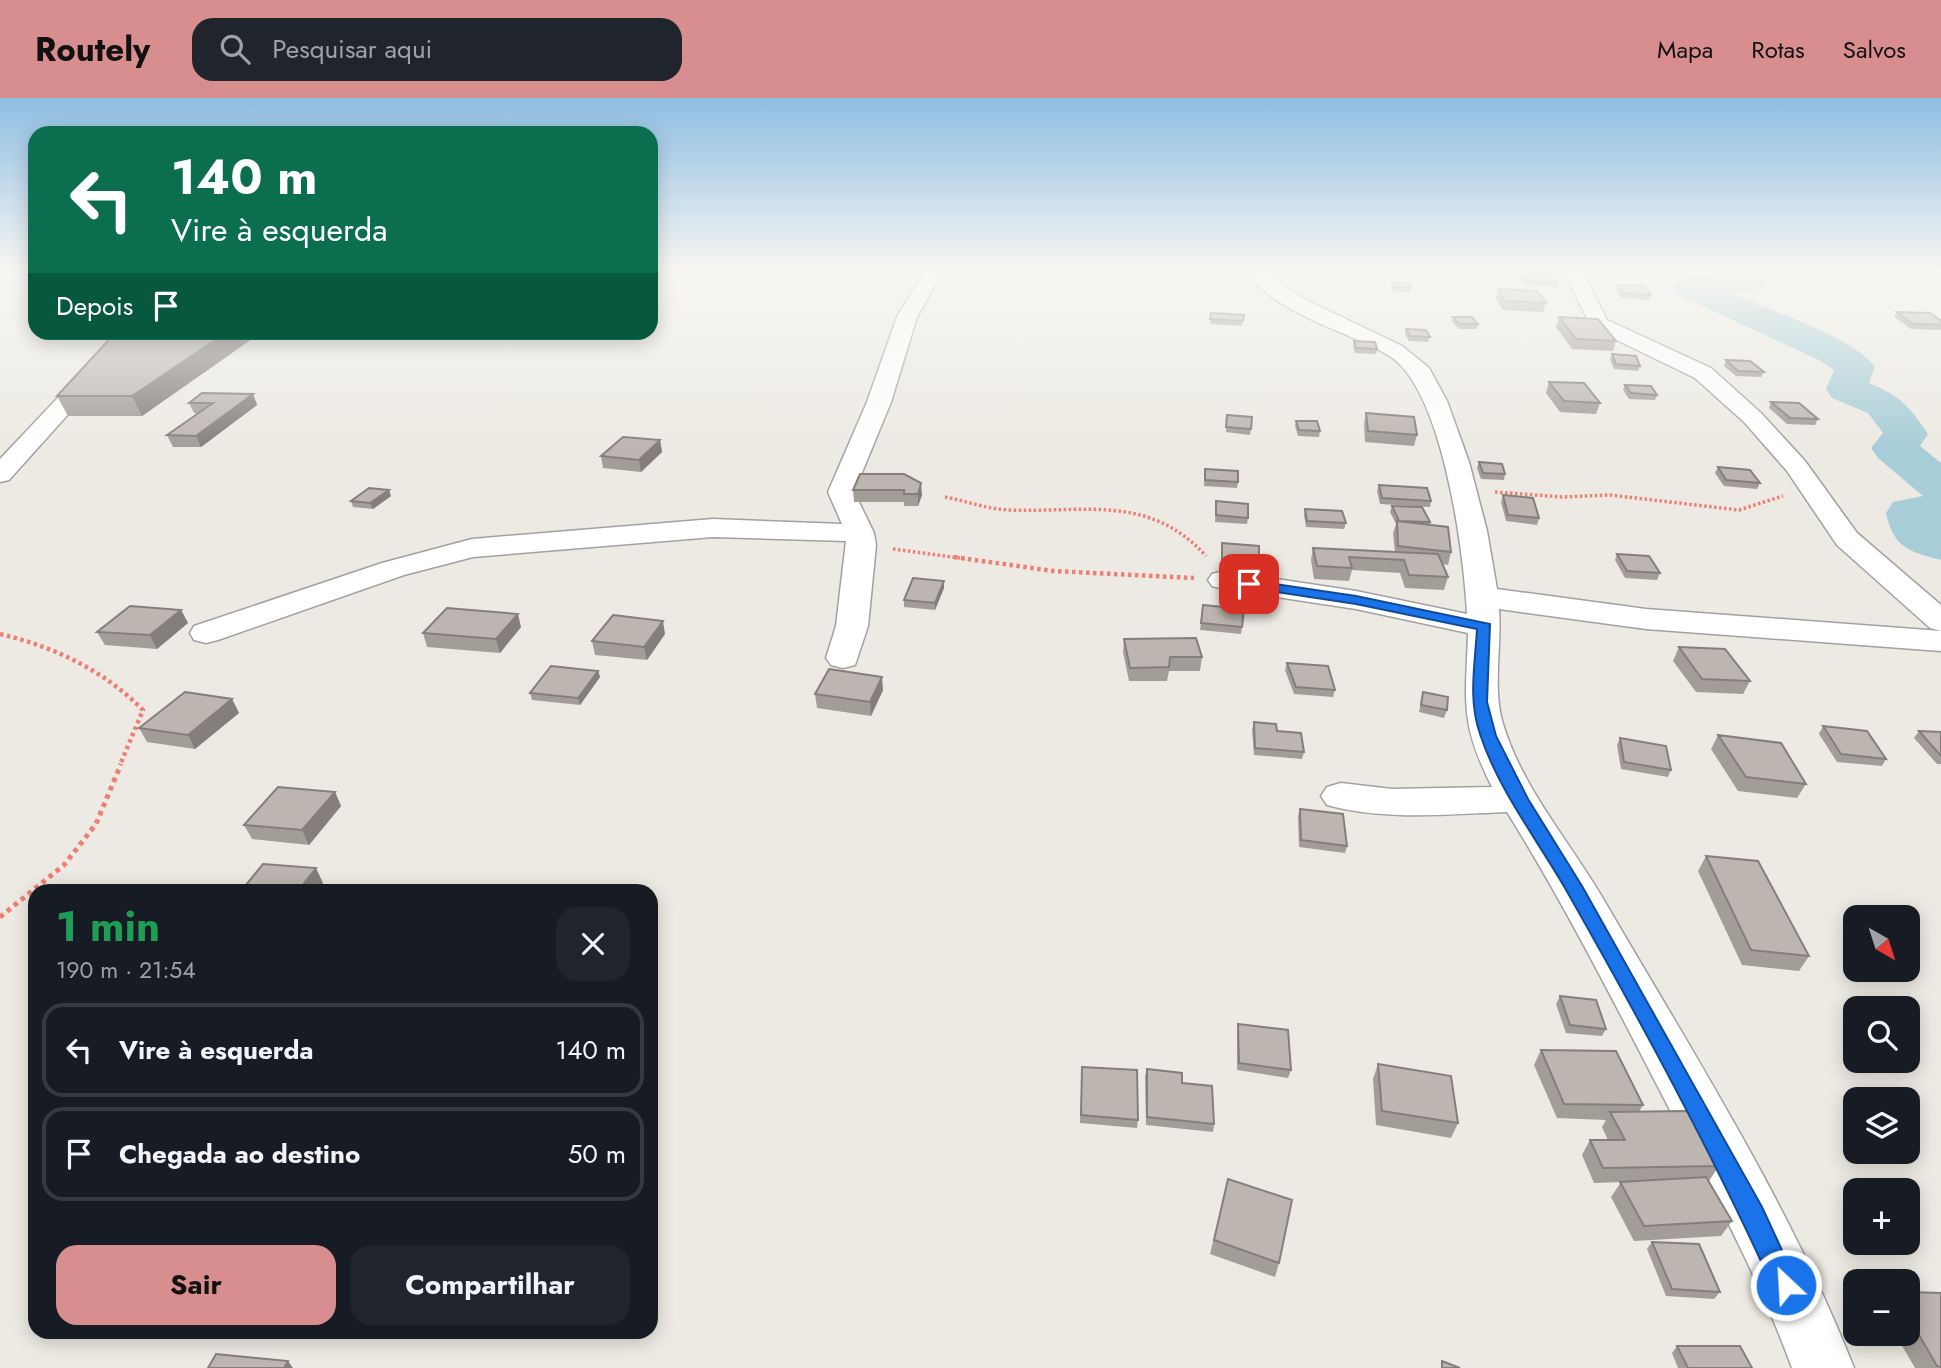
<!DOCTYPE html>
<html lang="pt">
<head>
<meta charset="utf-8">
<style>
	:root { --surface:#171b24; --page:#20242c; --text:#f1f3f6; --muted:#9ea1a6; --line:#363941; --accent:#d88d8f }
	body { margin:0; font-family:Jost,sans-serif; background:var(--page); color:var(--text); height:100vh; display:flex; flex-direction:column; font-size:26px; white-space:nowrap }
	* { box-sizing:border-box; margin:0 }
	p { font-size:23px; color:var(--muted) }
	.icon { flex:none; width:38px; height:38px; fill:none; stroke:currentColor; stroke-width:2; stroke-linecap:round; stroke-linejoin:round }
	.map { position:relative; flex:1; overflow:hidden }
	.sheet { position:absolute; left:28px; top:786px; width:630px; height:455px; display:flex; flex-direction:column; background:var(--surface); border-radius:21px; box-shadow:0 4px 18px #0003 }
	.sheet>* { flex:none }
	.banner { position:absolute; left:28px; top:28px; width:630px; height:214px; border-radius:21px; box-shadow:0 4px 18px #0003; background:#0b6e4f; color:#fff; overflow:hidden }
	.needle { width:46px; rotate:141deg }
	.buttons { position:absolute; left:1843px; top:807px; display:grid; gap:14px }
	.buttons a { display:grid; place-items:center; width:77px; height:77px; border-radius:14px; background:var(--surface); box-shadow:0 4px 18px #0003; font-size:35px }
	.pin { position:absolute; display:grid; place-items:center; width:60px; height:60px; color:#fff; margin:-30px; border-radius:14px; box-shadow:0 4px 10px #0006 }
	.me { position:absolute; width:77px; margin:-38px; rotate:335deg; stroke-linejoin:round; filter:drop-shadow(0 0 5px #0008) }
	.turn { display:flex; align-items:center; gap:24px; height:147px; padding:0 28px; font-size:32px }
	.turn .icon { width:91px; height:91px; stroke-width:2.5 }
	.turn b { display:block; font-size:49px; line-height:60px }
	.then { display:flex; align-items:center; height:66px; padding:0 28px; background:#0003; gap:14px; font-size:26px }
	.round { display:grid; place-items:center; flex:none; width:74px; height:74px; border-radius:21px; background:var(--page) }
	.headline { display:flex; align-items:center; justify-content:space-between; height:119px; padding:0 28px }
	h1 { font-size:42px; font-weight:700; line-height:52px; color:#1e9e55 }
	.primary-button { display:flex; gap:14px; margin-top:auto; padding:14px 28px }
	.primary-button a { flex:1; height:80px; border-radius:21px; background:var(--accent); color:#111; font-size:28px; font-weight:700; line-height:80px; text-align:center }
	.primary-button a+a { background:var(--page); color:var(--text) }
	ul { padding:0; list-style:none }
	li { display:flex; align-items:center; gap:21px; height:94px; margin:0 14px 10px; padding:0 14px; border:4px solid var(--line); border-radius:21px }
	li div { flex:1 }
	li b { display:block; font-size:26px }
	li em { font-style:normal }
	header { display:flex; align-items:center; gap:42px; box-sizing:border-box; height:98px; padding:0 35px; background:var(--accent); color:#111 }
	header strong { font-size:33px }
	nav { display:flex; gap:38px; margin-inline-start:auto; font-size:24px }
	.search { width:490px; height:63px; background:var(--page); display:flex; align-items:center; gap:18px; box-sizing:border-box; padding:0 24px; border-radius:21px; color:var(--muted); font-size:26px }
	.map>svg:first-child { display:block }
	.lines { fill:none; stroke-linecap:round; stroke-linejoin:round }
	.river { fill:#a7cdd8; fill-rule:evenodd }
	.street-casing { stroke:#a1a1a1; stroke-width:3 }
	.path-far2 { stroke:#ee7f73; stroke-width:3.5; stroke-dasharray:2.5 2.5; stroke-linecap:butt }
	.path-far1 { stroke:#ee7f73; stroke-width:4.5; stroke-dasharray:3.5 3.5; stroke-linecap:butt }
	.path { stroke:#ee7f73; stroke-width:5; stroke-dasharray:4.5 4.5; stroke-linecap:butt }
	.street { fill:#fff; fill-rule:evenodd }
	.wall { fill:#a39d97 }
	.shaded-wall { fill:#847f7b }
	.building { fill:#bdb6b0; stroke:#847f7b; stroke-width:2 }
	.route { fill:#1a73e8; stroke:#114b97; stroke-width:2 }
</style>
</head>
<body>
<header>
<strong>Routely</strong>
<div class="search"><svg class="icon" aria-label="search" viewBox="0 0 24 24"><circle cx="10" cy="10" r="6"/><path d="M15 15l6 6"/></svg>Pesquisar aqui</div>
<nav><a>Mapa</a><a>Rotas</a><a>Salvos</a></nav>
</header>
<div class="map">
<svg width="1941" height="1270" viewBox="0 0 1941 1270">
	<rect width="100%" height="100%" fill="#edeae3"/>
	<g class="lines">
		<path class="river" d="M1726,174H1762L1767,180L1760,191L1730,195C1765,210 1855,240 1875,269L1869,285C1901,298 1909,308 1928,336L1920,348L1941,365V462C1909,454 1893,449 1886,415L1893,404L1923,398L1878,360L1871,350L1883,335L1868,315L1832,300L1826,291L1834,272L1821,263L1679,197L1674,190L1682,179Z"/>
		<defs>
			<path id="street" d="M924,174H942L917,219L891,304L854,394L874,435L876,447L868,528L855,567L843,570L831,567L826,560L836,528L846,443L713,439L473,459L404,477L218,542L206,545L194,542L190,535L194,528L382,465L472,441L713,421L842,426L828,394L867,304L897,219Z
				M1246,174H1266L1298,198L1402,248L1429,270L1447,303L1469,364L1487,433L1497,491L1646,511L1941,533V553L1646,531L1499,511C1502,548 1492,589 1503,626C1523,692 1571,745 1605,804C1693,955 1790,1107 1854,1270H1792C1760,1182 1715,1099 1672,1016C1619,914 1568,812 1507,714C1448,716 1385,723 1327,707L1321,698L1327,689L1341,685L1392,691L1492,689C1459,624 1466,603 1468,535L1356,511L1223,491L1212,488L1208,482L1212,476L1223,473L1356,493L1467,516C1464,455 1443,289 1388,257C1343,231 1278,217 1246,174Z
				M1559,174H1579L1585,179L1607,222L1711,270L1761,315L1805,363L1857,435L1941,507V533L1930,530L1837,447L1787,373L1745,325L1695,280L1592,230L1570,186Z
				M120,234H142L9,382L0,384V361Z"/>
		</defs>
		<use href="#street" class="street-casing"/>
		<path class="path-far2" d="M1495,394L1562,399L1610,397L1739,412L1783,398
			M945,399C966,403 987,411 1009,412C1084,415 1149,395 1206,458
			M893,451L967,461"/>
		<path class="path-far1" d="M954,459L1053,473L1194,480
			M0,536C55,549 103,572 143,612L120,667"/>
		<path class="path" d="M0,819L64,767L96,726L121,666"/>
		<use href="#street" class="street"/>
	</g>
	<path class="wall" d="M1519,174H1552L1558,184L1557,189L1523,187L1518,177Z
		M1392,184L1411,189L1410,194H1394L1391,189Z
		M1617,187L1651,197L1649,202L1622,200L1616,191Z
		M1498,191L1546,205L1543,214L1503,212L1496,200Z
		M1897,214L1941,223V232L1911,231L1894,219Z
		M1211,215L1244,217L1242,228L1210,226Z
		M1453,219L1478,226L1477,231H1459L1452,224Z
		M1559,219L1616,243L1613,253L1572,251L1556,229Z
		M1406,231L1430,239L1428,244L1409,243L1405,236Z
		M116,234H259V236L142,318H68L57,298Z
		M1354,243L1377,251L1376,256L1355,255L1353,248Z
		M1612,256L1640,268L1638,273L1614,271L1610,261Z
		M1726,262L1764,274L1761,279L1736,278L1724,268Z
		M1549,284L1600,305L1596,316L1560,314L1546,295Z
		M1625,287L1657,297L1655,302L1629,301L1623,292Z
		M253,296L257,307L201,349H173L167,337L198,316L194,315L189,305Z
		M1771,304L1818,321L1815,327L1787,326L1769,310Z
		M1366,315L1417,337L1414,348L1365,344L1364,326Z
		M1227,317L1251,331L1250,337L1226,334Z
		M1296,323L1320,333L1319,339L1298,338L1295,328Z
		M660,342L662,354L641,374L603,370L601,358Z
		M1479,364L1505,376L1504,382L1481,381L1477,370Z
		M1718,369L1760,385L1757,391L1724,388L1715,375Z
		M1205,371L1238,384L1237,390L1204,388Z
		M860,376L922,397L918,408H904V404H854L853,392Z
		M1379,387L1431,403L1430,409L1380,406L1377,393Z
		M1503,397L1539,420L1537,427L1506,423L1501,404Z
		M391,398L373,411L353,409L351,403Z
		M1216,403L1248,420L1247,426L1215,424Z
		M1392,408L1430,424V427L1451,454L1448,467L1442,466L1448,479L1444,492L1405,490L1400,475L1352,472L1349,483L1314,481L1311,462L1313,450L1395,454L1393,435L1396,426L1390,414Z
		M1305,411L1346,425L1344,431L1306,429L1304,417Z
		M1222,445L1259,467L1258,474L1221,471Z
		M1617,456L1660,475L1657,482L1625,480L1615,462Z
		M944,483V490L935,512L904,509V502Z
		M1203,507L1242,529L1241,536L1200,532Z
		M181,512L188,525L157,551L105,547L97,534Z
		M521,529L500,555L427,549L423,535Z
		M665,536L647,562L595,557L592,543Z
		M1124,541L1202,559L1200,573H1169L1167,583H1129L1123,554Z
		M1679,549L1750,583L1743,596L1696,594L1673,563Z
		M1287,565L1335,592L1333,599L1294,596L1285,572Z
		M598,573L600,579L580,607L532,602L530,595Z
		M883,592L871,618L817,610L815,596Z
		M1423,594L1447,612L1444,620L1419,614Z
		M232,601L239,615L195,651L147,644L139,630Z
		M1254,624L1277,633L1304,654L1302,661L1254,657L1252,632Z
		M1823,628L1886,661L1882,668L1837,664L1819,636Z
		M1919,633L1941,634V666H1937L1914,640Z
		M1718,637L1806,686L1797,700L1738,693L1711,651Z
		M1620,640L1671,672L1668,679L1621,671L1617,647Z
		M335,694L341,708L309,747L252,741L244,727Z
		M1300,711L1347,748L1345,755L1299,749L1298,718Z
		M1706,758L1809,858L1799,873L1742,867L1698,773Z
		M1560,898L1606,931L1602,938L1566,935L1556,906Z
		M1238,926L1291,972L1288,980L1237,972V934Z
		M1541,952L1643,1007L1639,1014L1719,1068L1709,1083L1732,1123L1721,1138L1634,1143L1611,1099L1621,1084L1594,1085L1582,1057L1590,1042H1608L1602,1029L1606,1022L1557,1020L1534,967Z
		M1378,966L1458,1025L1451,1040L1376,1027L1373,981Z
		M1082,969L1138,1022L1137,1030L1080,1025Z
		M1147,971L1182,985L1214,1026L1213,1034L1146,1027L1145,978Z
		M1228,1081L1279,1165L1275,1179L1210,1156Z
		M1652,1144L1720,1194L1714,1201L1666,1198L1647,1151Z
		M1908,1194L1941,1195V1270H1915L1895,1236H1908Z
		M1677,1248L1752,1270H1678L1672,1255Z"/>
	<path class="shaded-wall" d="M227,234H259V236L142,318L132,298Z
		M253,296L257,307L201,349L196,338Z
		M660,342L662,354L641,374L639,362Z
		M921,385L922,397L918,408V396Z
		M389,392L391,398L373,411L370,405Z
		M944,483V490L935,512V505Z
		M181,512L188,525L157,551L150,537Z
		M518,516L521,529L500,555L496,541Z
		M663,523L665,536L647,562L644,549Z
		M598,573L600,579L580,607L578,600Z
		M882,579L883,592L871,618L870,604Z
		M232,601L239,615L195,651L188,637Z
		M335,694L341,708L309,747L302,732Z
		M316,770L323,785L317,793H298Z
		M288,1263L293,1270H284Z"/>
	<path class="building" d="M1520,174H1552L1558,184L1525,182Z
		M1392,184L1408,185L1411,189H1395Z
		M1617,187L1644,188L1651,197L1623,195Z
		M1498,191L1537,193L1546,205L1506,203Z
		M1897,214L1930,215L1941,223V227L1913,226Z
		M1211,215L1244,217L1243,223L1210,221Z
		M1453,219H1472L1478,226H1460Z
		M1559,219L1598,221L1616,243L1576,241Z
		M1406,231L1426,232L1430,239L1410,238Z
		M116,234H227L132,298H57Z
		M1354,243L1375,244L1377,251L1356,250Z
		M1612,256L1636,258L1640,268L1616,266Z
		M1726,262L1750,263L1764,274L1738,273Z
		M1549,284L1584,285L1600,305L1564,303Z
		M1625,287L1651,288L1657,297L1631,295Z
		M202,295L253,296L196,338L167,337L213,305H189Z
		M1771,304L1799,305L1818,321L1790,320Z
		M1366,315L1414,319L1417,337L1368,333Z
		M1227,317L1252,319L1251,331L1226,329Z
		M1296,323H1317L1320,333L1299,332Z
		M623,339L660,342L639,362L601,358Z
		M1479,364L1502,366L1505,376L1483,375Z
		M1718,369L1750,372L1760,385L1726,382Z
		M1205,371L1238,373V384L1205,382Z
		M860,376H904L921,385L918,396H904V392H853Z
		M1379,387L1427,390L1431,403L1382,400Z
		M369,390L389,392L370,405L351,403Z
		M1503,397L1533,400L1539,420L1508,417Z
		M1216,403L1248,406V420L1216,417Z
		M1392,408L1422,409L1430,424L1399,423Z
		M1305,411L1342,413L1346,425L1307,423Z
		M1397,423L1448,429L1451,454L1398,448Z
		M1222,445L1259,448V467L1222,464Z
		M1313,450L1438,456L1448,479L1409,477L1404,462L1349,459L1352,470L1317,468Z
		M1617,456L1649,458L1660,475L1627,473Z
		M913,480L944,483L935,505L904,502Z
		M1203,507L1244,511L1242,529L1201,525Z
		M130,508L181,512L150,537L97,534Z
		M447,510L518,516L496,541L423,535Z
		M613,517L663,523L644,549L592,543Z
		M1196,540L1202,559H1170L1169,569L1130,570L1124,541Z
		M1679,549L1725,551L1750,583L1702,581Z
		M1287,565L1328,568L1335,592L1296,589Z
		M551,568L598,573L578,600L530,595Z
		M829,571L882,579L870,604L815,596Z
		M185,594L232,601L188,637L139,630Z
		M1423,594L1448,599L1447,612L1421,607Z
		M1254,624L1276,626L1277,633L1301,635L1304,654L1255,650Z
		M1823,628L1867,633L1886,661L1841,656Z
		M1919,633L1941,634V658Z
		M1718,637L1781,645L1806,686L1746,679Z
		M1620,640L1666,648L1671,672L1624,664Z
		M278,689L335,694L302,732L244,727Z
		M1300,711L1343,716L1347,748L1301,742Z
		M1706,758L1758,763L1809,858L1751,852Z
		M263,766L316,770L298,793H241Z
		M1560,898L1596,902L1606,931L1570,927Z
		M1238,926L1288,932L1291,972L1239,965Z
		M1541,952L1616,953L1643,1007L1564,1006Z
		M1378,966L1451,978L1458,1025L1382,1013Z
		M1082,969L1137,972L1138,1022L1081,1017Z
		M1147,971L1182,975V985L1212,988L1214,1026L1147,1019Z
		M1687,1013L1719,1068L1603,1070L1590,1042H1625L1610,1014Z
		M1706,1079L1732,1123L1644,1128L1620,1084Z
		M1228,1081L1292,1102L1279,1165L1214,1142Z
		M1652,1144L1699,1146L1720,1194L1672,1191Z
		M1908,1194L1941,1195V1269L1937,1268L1908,1218Z
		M1677,1248H1740L1752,1270H1688Z
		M216,1256L288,1263L284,1270H208Z
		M1442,1263L1460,1270H1442Z"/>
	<linearGradient id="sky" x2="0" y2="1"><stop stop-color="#8ebee2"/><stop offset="0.49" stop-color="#f7f6f2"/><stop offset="1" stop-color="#f7f6f2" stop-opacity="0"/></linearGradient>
	<rect width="1941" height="352" fill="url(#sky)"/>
	<path class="route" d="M1249,482L1356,498L1490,526L1487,604L1496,638L1528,701L1582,788L1762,1109L1798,1187L1795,1196L1786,1200L1776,1196C1714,1058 1640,922 1565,790C1536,740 1498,691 1480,636C1468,602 1475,567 1477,531L1356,506L1244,489L1242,486Z"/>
</svg>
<div class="buttons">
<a><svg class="needle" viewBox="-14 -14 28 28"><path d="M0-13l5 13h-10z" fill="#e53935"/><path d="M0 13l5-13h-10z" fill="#9ea1a6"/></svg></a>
<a><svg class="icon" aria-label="search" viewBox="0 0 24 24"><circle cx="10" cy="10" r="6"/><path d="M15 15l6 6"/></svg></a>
<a><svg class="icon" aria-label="layers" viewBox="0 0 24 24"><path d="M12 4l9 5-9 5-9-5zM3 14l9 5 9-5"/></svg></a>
<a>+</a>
<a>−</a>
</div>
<div class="pin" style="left:1249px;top:486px;background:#d93025"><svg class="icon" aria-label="arrive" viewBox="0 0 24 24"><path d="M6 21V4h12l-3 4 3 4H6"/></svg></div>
<svg class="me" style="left:1786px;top:1187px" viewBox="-20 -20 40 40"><circle r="17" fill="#1a73e8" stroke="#fff" stroke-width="3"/><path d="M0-11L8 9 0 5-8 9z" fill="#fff"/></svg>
<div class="banner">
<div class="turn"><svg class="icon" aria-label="left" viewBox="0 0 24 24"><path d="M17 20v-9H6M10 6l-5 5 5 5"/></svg><div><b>140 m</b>Vire à esquerda</div></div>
<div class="then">Depois<svg class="icon" aria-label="arrive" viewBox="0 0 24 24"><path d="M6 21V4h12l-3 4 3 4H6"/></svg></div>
</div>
<section class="sheet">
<div class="headline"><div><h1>1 min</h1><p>190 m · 21:54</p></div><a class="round"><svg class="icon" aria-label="close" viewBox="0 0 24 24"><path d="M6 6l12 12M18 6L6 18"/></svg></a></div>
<ul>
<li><svg class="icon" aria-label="left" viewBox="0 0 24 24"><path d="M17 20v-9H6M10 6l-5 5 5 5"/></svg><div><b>Vire à esquerda</b></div><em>140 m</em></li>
<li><svg class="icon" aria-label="arrive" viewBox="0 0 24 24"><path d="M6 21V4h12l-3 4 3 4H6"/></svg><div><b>Chegada ao destino</b></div><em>50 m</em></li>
</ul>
<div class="primary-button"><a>Sair</a><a>Compartilhar</a></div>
</section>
</div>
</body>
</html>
